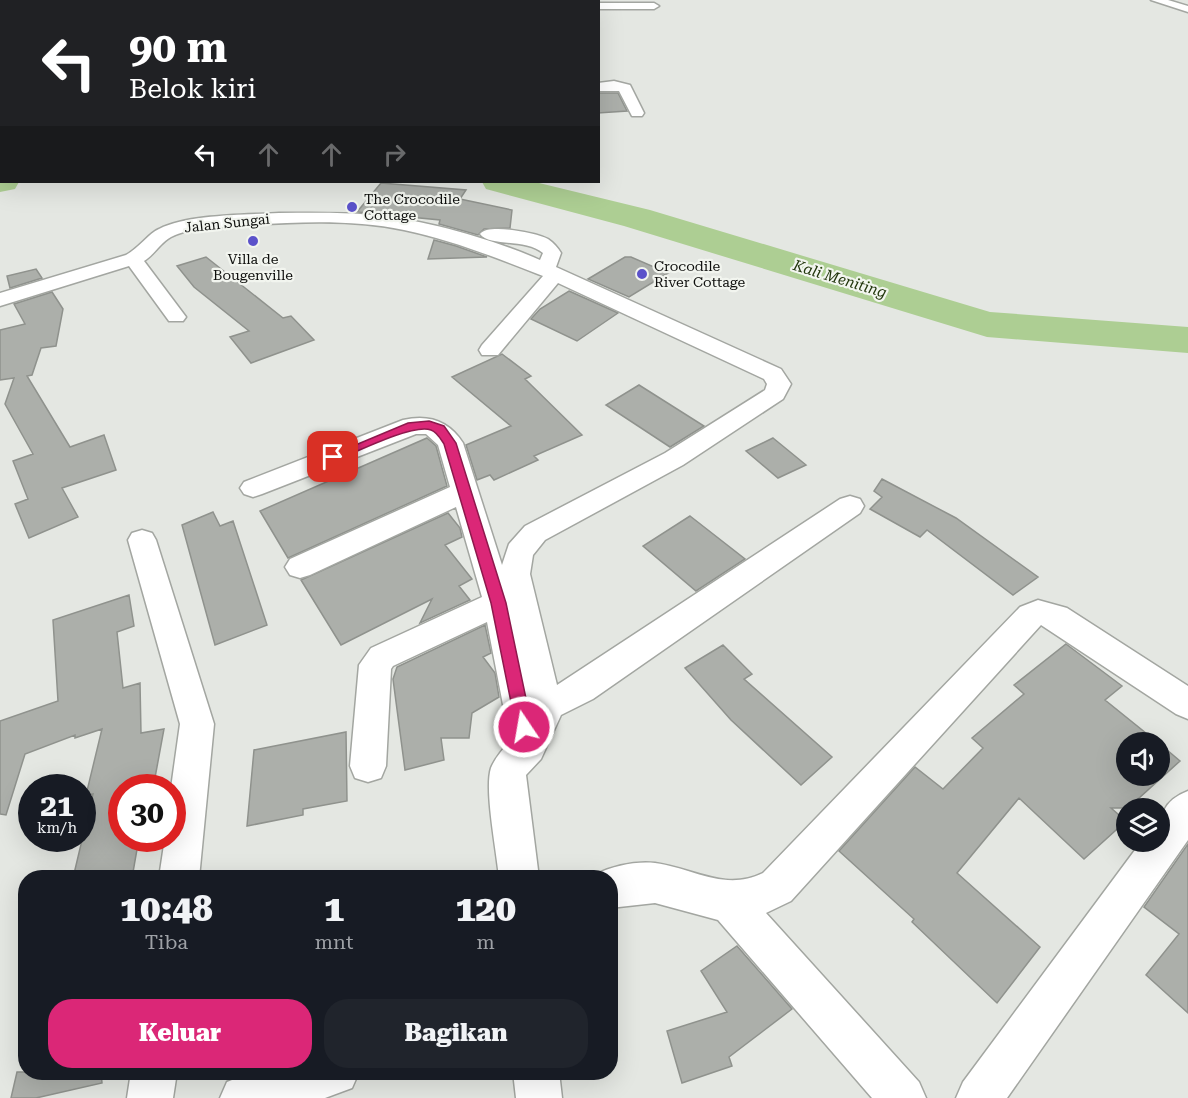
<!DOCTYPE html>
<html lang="id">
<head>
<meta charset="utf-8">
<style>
	:root { --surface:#171b24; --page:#20242c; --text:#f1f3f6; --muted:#9ea1a6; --accent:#db2777 }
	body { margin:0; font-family:"Roboto Serif",serif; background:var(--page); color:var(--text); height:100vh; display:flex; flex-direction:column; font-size:22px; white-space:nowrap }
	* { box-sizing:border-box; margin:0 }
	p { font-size:20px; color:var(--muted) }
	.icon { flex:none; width:33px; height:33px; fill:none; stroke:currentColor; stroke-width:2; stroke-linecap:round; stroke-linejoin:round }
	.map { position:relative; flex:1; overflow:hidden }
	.drawer { position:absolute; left:18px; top:870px; width:600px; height:210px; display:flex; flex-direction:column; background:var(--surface); border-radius:24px; box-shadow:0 6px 24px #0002 }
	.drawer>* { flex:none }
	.banner { position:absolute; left:0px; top:0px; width:600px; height:183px; box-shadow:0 6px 24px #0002; background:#202124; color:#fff; overflow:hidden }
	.controls { position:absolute; left:1116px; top:732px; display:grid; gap:12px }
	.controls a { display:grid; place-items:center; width:54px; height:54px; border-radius:50%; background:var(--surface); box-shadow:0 6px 24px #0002; font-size:30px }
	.speed { position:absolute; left:18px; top:774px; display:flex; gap:12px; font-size:30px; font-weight:700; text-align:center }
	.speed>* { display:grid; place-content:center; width:78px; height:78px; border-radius:50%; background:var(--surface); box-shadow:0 6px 24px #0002; line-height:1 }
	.speed small { font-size:15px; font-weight:400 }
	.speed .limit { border:9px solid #d22; background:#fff; color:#111 }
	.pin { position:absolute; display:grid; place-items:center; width:51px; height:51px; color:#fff; margin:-26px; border-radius:12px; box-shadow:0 3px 9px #0006 }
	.me { position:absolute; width:66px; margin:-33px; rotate:348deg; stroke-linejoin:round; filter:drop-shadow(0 0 4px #0008) }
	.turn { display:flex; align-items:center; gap:21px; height:126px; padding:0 30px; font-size:27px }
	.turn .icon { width:78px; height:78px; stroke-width:2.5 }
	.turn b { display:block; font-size:42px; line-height:51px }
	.lanes { display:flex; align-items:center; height:57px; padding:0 30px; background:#0003; justify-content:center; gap:30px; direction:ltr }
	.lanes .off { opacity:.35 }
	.eta { display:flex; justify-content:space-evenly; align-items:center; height:102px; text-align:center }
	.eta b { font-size:36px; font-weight:800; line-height:42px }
	.action { display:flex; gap:12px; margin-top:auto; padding:12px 30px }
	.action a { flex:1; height:69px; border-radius:24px; background:var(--accent); color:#fff; font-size:24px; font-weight:800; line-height:69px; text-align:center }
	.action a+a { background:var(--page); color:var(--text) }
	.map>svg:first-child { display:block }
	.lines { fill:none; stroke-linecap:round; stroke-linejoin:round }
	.river { fill:#adce93; fill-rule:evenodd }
	.building { fill:#acafaa; stroke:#8f928d; stroke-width:1.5 }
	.street-casing { stroke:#a3a6a1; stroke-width:3 }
	.street { fill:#fff; fill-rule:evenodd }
	.route { fill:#db2777; stroke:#8e194d; stroke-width:1.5 }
	.poi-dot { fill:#5b52ca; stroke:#f2f5ef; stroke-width:2 }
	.labels { text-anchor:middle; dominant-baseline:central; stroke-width:4.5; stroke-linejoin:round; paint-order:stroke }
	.far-poi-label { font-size:14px; fill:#0e0f0d; stroke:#f2f5ef; text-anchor:start }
	.far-street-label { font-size:14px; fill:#0e0f0d; stroke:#f2f5ef }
	.far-water-label { font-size:15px; font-style:italic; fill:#22360c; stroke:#f2f5ef }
</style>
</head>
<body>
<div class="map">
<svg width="1188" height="1098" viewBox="0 0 1188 1098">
	<rect width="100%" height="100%" fill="#e4e7e2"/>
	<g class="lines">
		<path class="river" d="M0,172L2,182H19L15,189L0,192Z
			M482,182H535L650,210L990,312L1188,327V353L987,337L624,226L486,189Z"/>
	</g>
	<path class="building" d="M598,93H618L627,111L598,113Z
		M381,183L466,190L460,199L512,210L510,228L484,229L478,235L439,224L440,220L357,212Z
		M434,240L456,246L487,257L428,259Z
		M206,257L283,318L291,316L314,340L251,363L230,337L249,331L194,287L177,266Z
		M625,257H631L668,273L629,297L588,279Z
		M36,269L42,278L10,288L7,276Z
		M569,291L618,313L577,341L531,319L540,309Z
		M52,292L63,309L56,346L41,348L32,375L27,376L70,447L104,435L116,470L62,488L78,517L29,538L15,504L28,499L13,461L33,454L5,404L14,378L0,380V330L25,324L14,304Z
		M502,354L531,376L525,379L582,435L534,456L538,460L494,480L490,475L477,480L466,445L511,426L452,377Z
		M639,385L704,426L670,447L606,405Z
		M427,438L436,446L447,486L288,558L260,511Z
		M773,438L806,465L778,478L746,451Z
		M882,479L956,518L1038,577L1013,595L927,530L920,537L870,509L882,497L874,491Z
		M213,512L220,526L233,521L267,625L215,645L182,525Z
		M448,513L460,528L462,537L445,545L472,579L459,586L470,600L420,623L432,599L341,645L301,580Z
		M690,516L745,559L696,591L643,546Z
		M129,595L134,626L117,632L123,688L140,683L141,733L164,729L154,783L122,788V838H139L132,878H73L93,794L86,795L102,729L75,738V735L25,754L6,815L0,814V721L58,701L53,620Z
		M485,625L491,653L483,657L495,673L499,697L472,713L469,738H441L444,760L405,770L393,679L397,667Z
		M1066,644L1122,686L1105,700L1157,742H1126V776H1160V744L1180,761L1128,808H1111L1126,821L1084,859L1019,798L957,873L1040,947L997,1003L912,922L914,919L839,851L915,767L943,789L983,748L972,738L1024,694L1014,685Z
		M723,645L752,674L744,679L832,757L801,785L731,720L685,668Z
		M346,732L347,801L303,809V815L247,826L254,750Z
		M1188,844V1013L1146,975L1179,934L1144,907Z
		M737,946L792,1009L729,1057L732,1066L682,1083L667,1031L727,1012L701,971Z
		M17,1072H101L102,1083L36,1098H11Z"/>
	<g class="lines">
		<defs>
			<path id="street" d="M113,0H138L112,2Z
				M294,0H304L293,2Z
				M416,0H480V1L417,2Z
				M527,0H537L526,2Z
				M1151,0H1168L1188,6V12Z
				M598,3H654L659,6L654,9H598Z
				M0,14H2V20H0Z
				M614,81L630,85L644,113L642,116H632L619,91H598V83Z
				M279,213C309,213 341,212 371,215C422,219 493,239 540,260L543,253C526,238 489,247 480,234C488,223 536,233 548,239C554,243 558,248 561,253L556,267L781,369L791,384L783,399L683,465L545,540L533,555L530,574L557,685L840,499L850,496L860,499L864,506L860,513L593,699L561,715L541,759L526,775L539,878H499C497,853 484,790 491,768C495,758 503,749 510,741L487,622L393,666L391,669L386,766L381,778L368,782L355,778L350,766L359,665L371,648L482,597L456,507L310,575L300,578L290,575L285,567L290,559L450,487L438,445L426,434H416L262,494L253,497L244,494L240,488L244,482L403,420C429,414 449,421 463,443L502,565L509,544L525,526L665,453L765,390L767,384L764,379L558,283L498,355H482L479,350L482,345L543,276C497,258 452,240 404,230C351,219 293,222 239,226C218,228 190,227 171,237C161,242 155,254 144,261L186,317L183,321H169L129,266L0,306V293L126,255C139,248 149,233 159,229C189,214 245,215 279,213Z
				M142,530L152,533L156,540L214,724L199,878H159L165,838H172L171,788L180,724L128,540L132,533Z
				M1038,600L1067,608L1188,686V719L1176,714L1041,625L791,901L766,913L919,1082L926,1098H872L718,920L655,903L610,908V878H595L596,874C614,866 635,861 655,863C693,868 725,892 763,873L1020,607Z
				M1188,791V840L1007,1098H956L963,1082L1141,842H1160C1160,816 1162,801 1188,791Z
				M131,1072H177L173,1098H127Z
				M252,1072H359L352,1088L325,1098H220L227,1082Z
				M513,1072H559L562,1098H516Z"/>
		</defs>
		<use href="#street" class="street-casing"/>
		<use href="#street" class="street"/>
	</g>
	<path class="route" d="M429,421L444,426L456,443L506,603L532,727L530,732L524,735L518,732L516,727L491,603L444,444C440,438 437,432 431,430C414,423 356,452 337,460L333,461L327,457L408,423Z"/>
	<g class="poi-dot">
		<circle cx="352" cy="207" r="6"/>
		<circle cx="253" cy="241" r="6"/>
		<circle cx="642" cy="274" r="6"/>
	</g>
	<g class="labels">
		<g class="far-poi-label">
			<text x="364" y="199">The Crocodile<tspan x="364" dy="16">Cottage</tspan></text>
			<text x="253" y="259" text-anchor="middle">Villa de<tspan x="253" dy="16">Bougenville</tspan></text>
			<text x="654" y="266">Crocodile<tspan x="654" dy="16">River Cottage</tspan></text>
		</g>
		<g class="far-street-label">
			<text transform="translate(227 223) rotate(-6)">Jalan Sungai</text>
		</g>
		<g class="far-water-label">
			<text transform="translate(840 279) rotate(17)">Kali Meniting</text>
		</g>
	</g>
</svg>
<div class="controls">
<a><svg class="icon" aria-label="sound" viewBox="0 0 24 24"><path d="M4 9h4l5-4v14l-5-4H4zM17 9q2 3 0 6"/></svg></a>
<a><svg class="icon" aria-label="layers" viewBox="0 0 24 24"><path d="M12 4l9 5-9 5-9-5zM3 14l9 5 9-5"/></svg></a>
</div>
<div class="speed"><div>21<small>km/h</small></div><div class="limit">30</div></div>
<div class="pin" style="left:333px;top:457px;background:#d93025"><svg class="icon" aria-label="arrive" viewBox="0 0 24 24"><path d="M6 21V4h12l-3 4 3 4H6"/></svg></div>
<svg class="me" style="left:524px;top:727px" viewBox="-20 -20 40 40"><circle r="17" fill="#db2777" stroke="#fff" stroke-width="3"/><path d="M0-11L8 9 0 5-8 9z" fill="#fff"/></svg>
<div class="banner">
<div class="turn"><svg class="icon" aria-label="left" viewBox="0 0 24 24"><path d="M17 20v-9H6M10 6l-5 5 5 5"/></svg><div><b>90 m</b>Belok kiri</div></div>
<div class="lanes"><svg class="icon" aria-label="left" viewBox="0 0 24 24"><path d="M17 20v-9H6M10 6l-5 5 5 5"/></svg><svg class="icon off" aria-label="ahead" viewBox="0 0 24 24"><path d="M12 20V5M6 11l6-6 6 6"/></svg><svg class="icon off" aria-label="ahead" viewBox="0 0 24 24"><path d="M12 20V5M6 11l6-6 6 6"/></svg><svg class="icon off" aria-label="right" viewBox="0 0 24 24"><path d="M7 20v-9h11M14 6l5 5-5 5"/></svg></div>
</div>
<section class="drawer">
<div class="eta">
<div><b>10:48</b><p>Tiba</p></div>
<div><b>1</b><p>mnt</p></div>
<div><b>120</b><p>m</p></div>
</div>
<div class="action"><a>Keluar</a><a>Bagikan</a></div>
</section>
</div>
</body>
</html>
